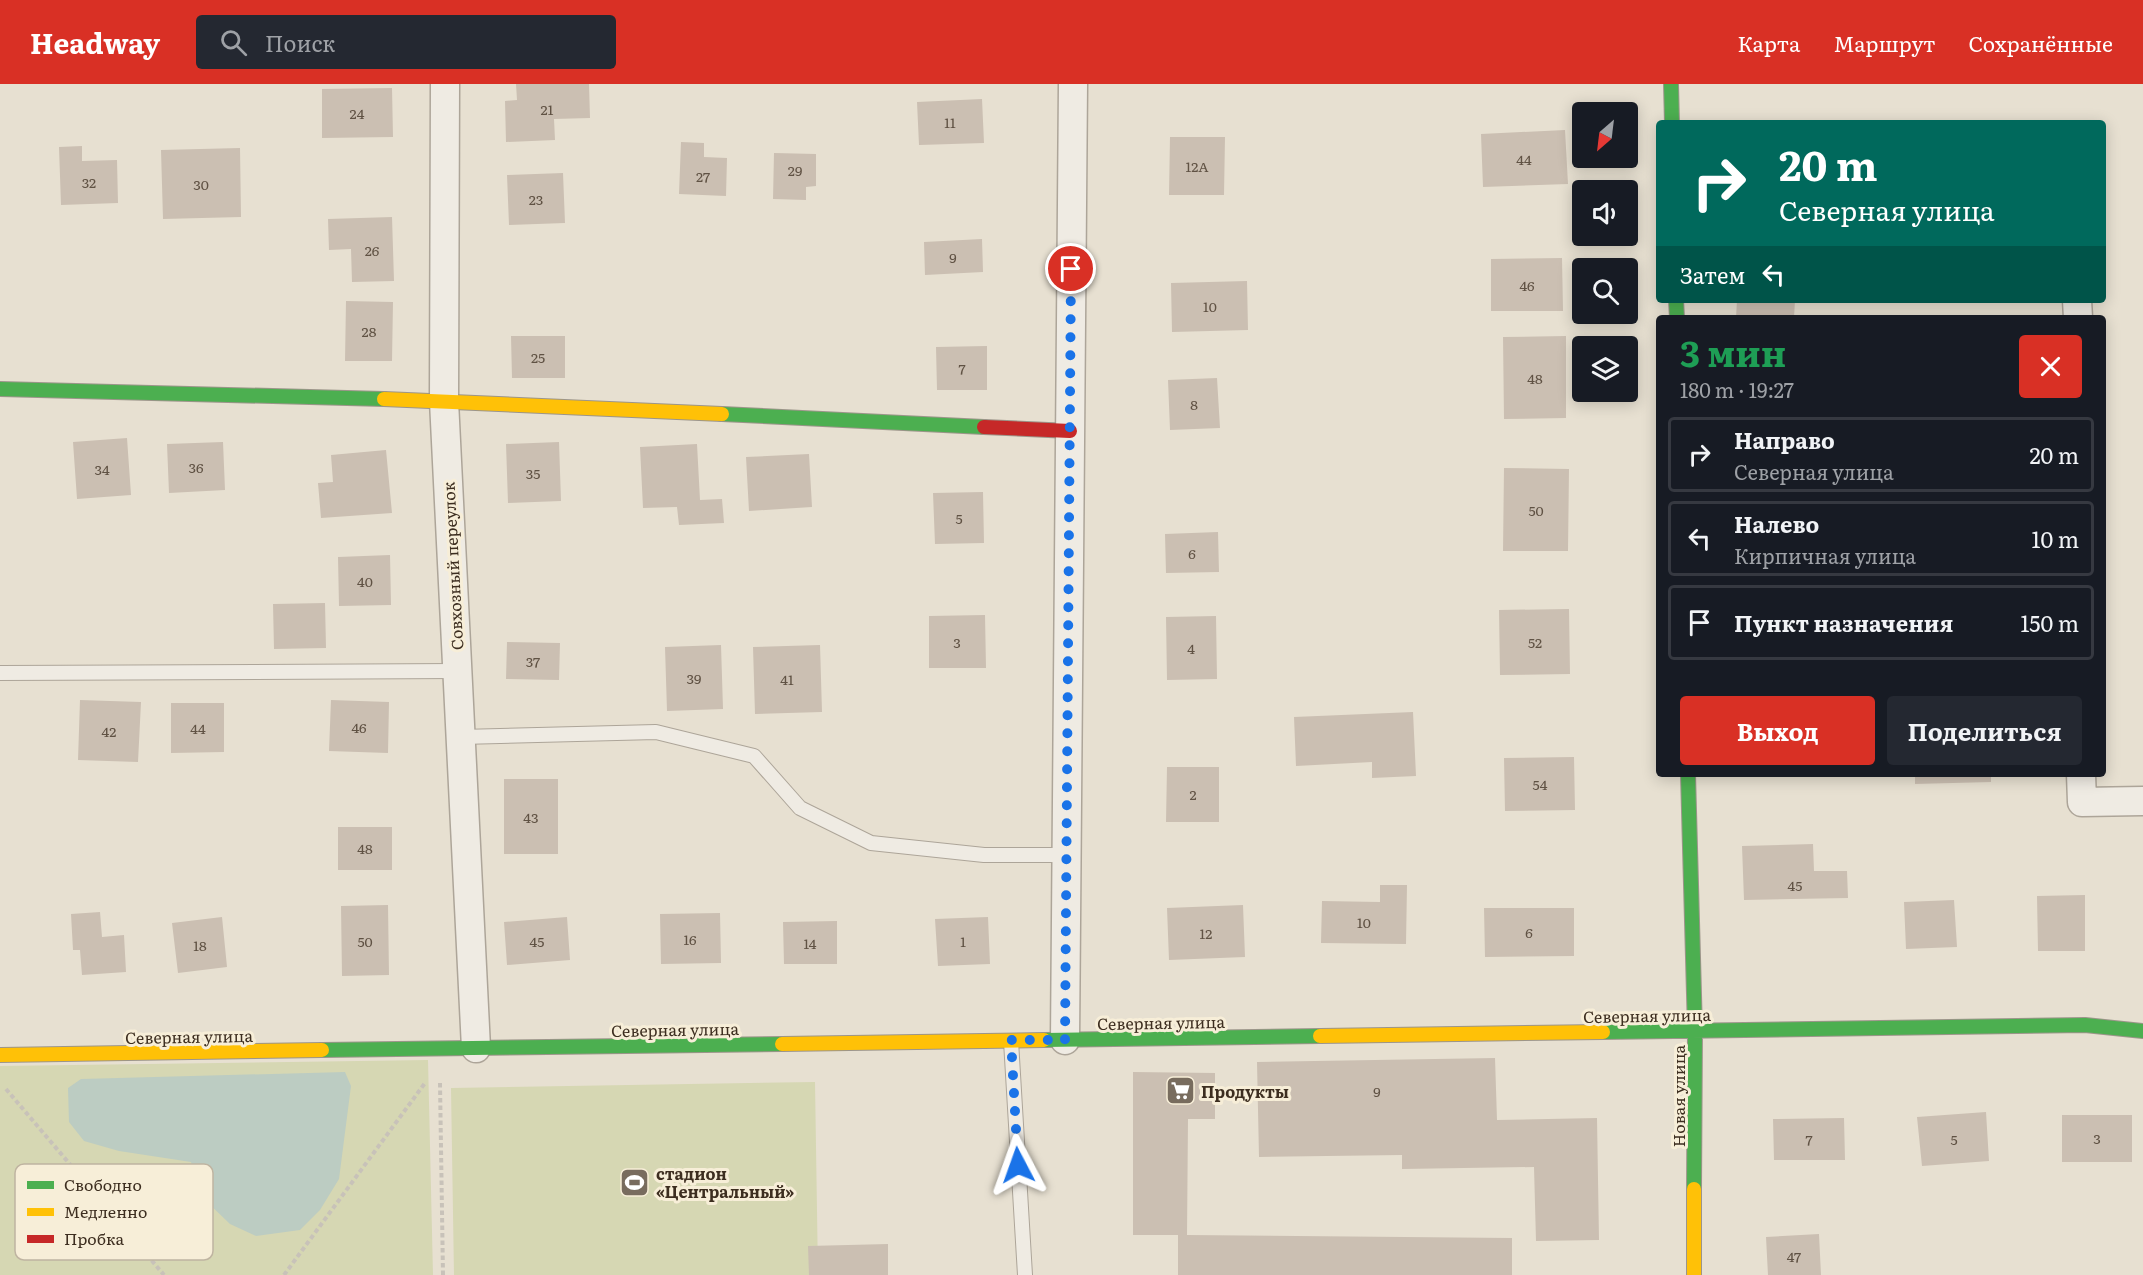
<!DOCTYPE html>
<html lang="ru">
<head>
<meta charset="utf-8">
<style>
	:root { --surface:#171b24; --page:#242831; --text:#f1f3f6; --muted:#9ea1a6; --line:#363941; --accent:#d93025 }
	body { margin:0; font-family:Literata,serif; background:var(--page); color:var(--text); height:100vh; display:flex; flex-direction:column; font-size:22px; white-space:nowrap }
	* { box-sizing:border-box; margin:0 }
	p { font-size:20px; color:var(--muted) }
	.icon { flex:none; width:33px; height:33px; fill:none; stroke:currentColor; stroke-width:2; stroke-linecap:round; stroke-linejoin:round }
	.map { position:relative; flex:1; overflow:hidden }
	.sheet { position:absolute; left:1656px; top:231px; width:450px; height:462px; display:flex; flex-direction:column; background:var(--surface); border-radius:6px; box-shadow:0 3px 15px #0003 }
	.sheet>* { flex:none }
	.banner { position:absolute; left:1656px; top:36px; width:450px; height:183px; border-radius:6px; box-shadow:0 3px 15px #0003; background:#00695c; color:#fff; overflow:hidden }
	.needle { width:39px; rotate:208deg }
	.tools { position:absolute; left:1572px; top:18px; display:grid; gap:12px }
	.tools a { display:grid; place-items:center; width:66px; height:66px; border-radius:6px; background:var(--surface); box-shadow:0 3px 15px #0003; font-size:30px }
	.pin { position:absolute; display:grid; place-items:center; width:51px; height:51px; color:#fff; margin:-26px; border:3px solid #fff; border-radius:50%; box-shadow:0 2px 6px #0007 }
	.me { position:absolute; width:66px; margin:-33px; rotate:356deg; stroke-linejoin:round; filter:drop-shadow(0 0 4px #0008) }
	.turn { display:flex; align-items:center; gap:21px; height:126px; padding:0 24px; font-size:27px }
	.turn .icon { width:78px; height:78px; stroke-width:2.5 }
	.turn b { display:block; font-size:42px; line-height:51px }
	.then { display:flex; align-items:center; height:57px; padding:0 24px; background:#0003; gap:12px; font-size:22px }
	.round { display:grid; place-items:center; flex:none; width:63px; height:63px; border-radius:6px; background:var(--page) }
	.summary { display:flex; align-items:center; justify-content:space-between; height:102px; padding:0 24px }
	h1 { font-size:36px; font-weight:700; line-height:45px; color:#1e9e55 }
	.button { display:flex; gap:12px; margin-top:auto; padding:12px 24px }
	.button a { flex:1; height:69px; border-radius:6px; background:var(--accent); color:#fff; font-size:24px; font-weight:700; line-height:69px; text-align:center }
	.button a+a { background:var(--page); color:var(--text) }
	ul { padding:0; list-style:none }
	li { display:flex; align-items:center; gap:18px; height:75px; margin:0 12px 9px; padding:0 12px; border:3px solid var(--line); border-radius:6px }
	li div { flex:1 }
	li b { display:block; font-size:22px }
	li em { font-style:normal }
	header { display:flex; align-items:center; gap:36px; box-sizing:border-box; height:84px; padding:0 30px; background:var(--accent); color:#fff }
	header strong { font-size:28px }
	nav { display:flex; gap:33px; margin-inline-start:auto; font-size:21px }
	.search { width:420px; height:54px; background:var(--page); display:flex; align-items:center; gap:15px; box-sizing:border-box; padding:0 21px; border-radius:6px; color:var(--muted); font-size:22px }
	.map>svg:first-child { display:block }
	.green { fill:#d6d7b3 }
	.water { fill:#bcccc2 }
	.building { fill:#cbbfb2 }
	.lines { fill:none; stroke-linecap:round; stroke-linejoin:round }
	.lane-casing { stroke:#ada599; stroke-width:16 }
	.street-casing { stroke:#ada599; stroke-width:31 }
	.fast-casing { stroke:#9c958a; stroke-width:16 }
	.slow-casing { stroke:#9c958a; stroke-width:16 }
	.jam-casing { stroke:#9c958a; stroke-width:16 }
	.path { stroke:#c8c2b9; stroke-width:4; stroke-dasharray:4.5 3; stroke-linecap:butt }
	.lane { stroke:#efebe3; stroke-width:14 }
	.street { stroke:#efebe3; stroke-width:28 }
	.fast { stroke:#4caf50; stroke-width:14 }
	.slow { stroke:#ffc107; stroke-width:14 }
	.jam { stroke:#c62828; stroke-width:14 }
	.route { stroke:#1a73e8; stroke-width:10; stroke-dasharray:0 18 }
	.labels { text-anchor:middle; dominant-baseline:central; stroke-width:6; stroke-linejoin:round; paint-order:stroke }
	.number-label { font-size:14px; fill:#605244 }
	.street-label { font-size:16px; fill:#3d2e20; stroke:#f7eed8 }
	.poi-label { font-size:16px; font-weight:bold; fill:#3d2e20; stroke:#f7eed8; text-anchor:start }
	.key { fill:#f7eed8; stroke:#bfb4a1; stroke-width:1.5 }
	.key-label { font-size:16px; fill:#3d2e20 }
</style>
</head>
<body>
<header>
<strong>Headway</strong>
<div class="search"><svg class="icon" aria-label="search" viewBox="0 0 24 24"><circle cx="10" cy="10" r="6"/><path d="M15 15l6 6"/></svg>Поиск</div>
<nav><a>Карта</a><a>Маршрут</a><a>Сохранённые</a></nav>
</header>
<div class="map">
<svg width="2143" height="1191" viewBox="0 0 2143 1191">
	<rect width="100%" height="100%" fill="#e7e0d1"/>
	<path class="green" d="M428,976L433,1191H0V982Z
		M815,998L818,1191H454L451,1004Z"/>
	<path class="water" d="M345,988L351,1002L339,1095L320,1126L300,1146L256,1152L230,1140L203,1114L191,1078L119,1067L84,1057L69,1038L68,1004L81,995Z"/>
	<path class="building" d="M516,0H589L590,34L554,35L555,56L506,58L505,17L517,16Z
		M392,4L393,53L322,54V5Z
		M982,15L984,59L919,61L917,18Z
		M1565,46L1568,100L1483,103L1481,50Z
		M1170,53H1225L1224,111H1169Z
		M681,58L704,59V73L727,74L726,112L679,110Z
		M82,62V77L117,76L118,119L61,121L59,63Z
		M240,64L241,133L163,135L161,66Z
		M774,69L816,70V102L806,103V116L773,115Z
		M563,89L565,139L509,141L507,91Z
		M392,133L394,197L352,198L351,165L329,166L328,135Z
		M982,155L983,188L925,191L924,158Z
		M1562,174L1563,227H1491V175Z
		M1247,197L1248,246L1172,248L1171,199Z
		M1737,216H1795L1794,234H1736Z
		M346,217L393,218L392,277H345Z
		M511,252H565V294H512Z
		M1566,252V334L1504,335L1503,253Z
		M987,262V306H937L936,263Z
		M1217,294L1220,344L1170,346L1168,296Z
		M127,354L131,411L77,415L73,358Z
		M223,358L225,406L169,409L167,360Z
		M559,358L561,417L508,419L506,360Z
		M697,360L700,416L722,415L724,439L679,441L677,423L643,424L640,363Z
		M386,366L392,429L321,434L318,399L333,398L331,371Z
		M809,370L812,423L749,427L746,373Z
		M1504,384L1569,385L1568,467H1503Z
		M983,408L984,459L935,460L933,409Z
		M1218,448L1219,488L1166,489L1165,450Z
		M390,471L391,521L339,522L338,473Z
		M325,519L326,564L274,565L273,520Z
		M1569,525L1570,590L1500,591L1499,526Z
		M985,531L986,584H929V532Z
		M1216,532L1217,595L1167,596L1166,533Z
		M507,558L560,559L559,596L506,595Z
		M721,561L723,625L667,627L665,563Z
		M820,561L822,628L755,630L753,563Z
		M80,616L141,618L138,678L78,676Z
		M331,616L389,618L388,669L329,667Z
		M171,619H224V668L171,669Z
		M1413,628L1416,692L1372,694V678L1296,682L1294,633Z
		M1574,673L1575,726L1505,727L1504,674Z
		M1167,683H1219V738H1166Z
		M1915,690H1991V698L1915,700Z
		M504,695H558V770H504Z
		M338,743H392V786H338Z
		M1813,760L1814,787H1847L1848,814L1744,816L1742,762Z
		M1380,801H1407L1406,860L1321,859L1322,817L1380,818Z
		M2085,811V867H2038L2037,812Z
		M1954,816L1957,863L1906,865L1904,818Z
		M388,821L389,891L342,892L341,822Z
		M1243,821L1245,873L1169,876L1167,824Z
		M1484,824H1574V872L1485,873Z
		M100,828L102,853L124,851L126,888L82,891L80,866H73L71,830Z
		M720,829L721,879L661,880L660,830Z
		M222,833L227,883L178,889L172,839Z
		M567,833L570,876L507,881L504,838Z
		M988,833L990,880L938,882L935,835Z
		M837,837V880H784L783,838Z
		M1495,974L1497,1036L1597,1034L1599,1156L1536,1157L1534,1083L1402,1085V1071L1259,1073L1257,978Z
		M1133,988L1215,989V1035H1188L1187,1151L1512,1154V1191H1178V1151H1133Z
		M1986,1028L1989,1077L1922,1082L1917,1033Z
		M2062,1031H2132V1078H2062Z
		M1844,1034L1845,1076H1774L1773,1035Z
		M1819,1150L1821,1191H1768L1766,1153Z
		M888,1160V1191H809L808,1162Z"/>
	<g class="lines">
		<defs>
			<path id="lane" d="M0,589L458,587
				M461,653L656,648L754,672L800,724L871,759L984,771H1067
				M1011,957L1025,1191"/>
			<path id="street" d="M445,0L444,317L476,964
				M2077,216L2078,234
				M2081,690L2082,718L2143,717
				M1065,956L1073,0"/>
			<path id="fast" d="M1671,0L1672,39
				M1676,216L1677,234
				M0,305L384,315
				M722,330L984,343
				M1688,690L1695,947L1694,1105
				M1603,948L2085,941L2143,947
				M1044,956L1320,952
				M322,966L782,960"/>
			<path id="slow" d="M384,315L722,330
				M1320,952L1603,948
				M782,960L1044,956
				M0,971L322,966
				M1694,1191V1105"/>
			<path id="jam" d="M984,343L1070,347"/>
		</defs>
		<use href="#lane" class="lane-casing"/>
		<use href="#street" class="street-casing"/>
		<use href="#fast" class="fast-casing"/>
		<use href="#slow" class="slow-casing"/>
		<use href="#jam" class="jam-casing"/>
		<path class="path" d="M440,999L443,1191
			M6,1005L164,1191
			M284,1191L425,999"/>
		<use href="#lane" class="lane"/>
		<use href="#street" class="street"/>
		<use href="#fast" class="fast"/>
		<use href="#slow" class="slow"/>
		<use href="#jam" class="jam"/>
	</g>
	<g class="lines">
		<path class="route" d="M1018,1081L1011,956H1065L1071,185"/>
	</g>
	<defs>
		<symbol id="supermarket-square" viewBox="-11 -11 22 22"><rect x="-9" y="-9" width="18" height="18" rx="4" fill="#786c5e" stroke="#f7eed8"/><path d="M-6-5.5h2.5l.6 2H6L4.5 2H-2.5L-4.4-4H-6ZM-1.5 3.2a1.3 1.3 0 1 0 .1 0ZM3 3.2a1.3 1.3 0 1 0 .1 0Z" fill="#fff"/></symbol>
		<symbol id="stadium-square" viewBox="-11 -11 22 22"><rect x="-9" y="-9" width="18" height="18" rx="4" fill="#786c5e" stroke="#f7eed8"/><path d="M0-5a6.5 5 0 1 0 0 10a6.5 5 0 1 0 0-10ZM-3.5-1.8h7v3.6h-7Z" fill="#fff"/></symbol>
	</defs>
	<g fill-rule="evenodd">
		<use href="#supermarket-square" x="1164" y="990" width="33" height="33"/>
		<use href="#stadium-square" x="618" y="1082" width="33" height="33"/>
	</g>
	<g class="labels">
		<g class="number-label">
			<text x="547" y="25">21</text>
			<text x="357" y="29">24</text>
			<text x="950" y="38">11</text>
			<text x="1524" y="75">44</text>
			<text x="1197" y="82">12А</text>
			<text x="795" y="86">29</text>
			<text x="703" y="92">27</text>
			<text x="89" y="98">32</text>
			<text x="201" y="100">30</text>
			<text x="536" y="115">23</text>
			<text x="372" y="166">26</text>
			<text x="953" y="173">9</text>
			<text x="1527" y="201">46</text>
			<text x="1210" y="222">10</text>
			<text x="369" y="247">28</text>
			<text x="538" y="273">25</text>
			<text x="962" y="284">7</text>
			<text x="1535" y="294">48</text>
			<text x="1194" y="320">8</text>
			<text x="196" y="383">36</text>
			<text x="102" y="385">34</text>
			<text x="533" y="389">35</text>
			<text x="1536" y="426">50</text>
			<text x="959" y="434">5</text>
			<text x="1192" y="469">6</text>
			<text x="365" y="497">40</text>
			<text x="957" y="558">3</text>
			<text x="1535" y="558">52</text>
			<text x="1191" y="564">4</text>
			<text x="533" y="577">37</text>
			<text x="694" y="594">39</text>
			<text x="787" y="595">41</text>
			<text x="359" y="643">46</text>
			<text x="198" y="644">44</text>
			<text x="109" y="647">42</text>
			<text x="1540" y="700">54</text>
			<text x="1193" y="710">2</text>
			<text x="531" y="733">43</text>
			<text x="365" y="764">48</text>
			<text x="1795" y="801">45</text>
			<text x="1364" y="838">10</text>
			<text x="1529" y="848">6</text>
			<text x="1206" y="849">12</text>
			<text x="690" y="855">16</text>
			<text x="365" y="857">50</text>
			<text x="537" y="857">45</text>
			<text x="963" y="857">1</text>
			<text x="810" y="859">14</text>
			<text x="200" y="861">18</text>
			<text x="1377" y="1007">9</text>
			<text x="2097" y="1054">3</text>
			<text x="1809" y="1055">7</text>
			<text x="1954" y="1055">5</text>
			<text x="1794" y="1172">47</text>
		</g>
		<g class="street-label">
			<text transform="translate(452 482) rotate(-93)">Совхозный переулок</text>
			<text transform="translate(1647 931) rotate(-1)">Северная улица</text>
			<text transform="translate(1161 938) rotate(-1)">Северная улица</text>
			<text transform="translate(675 945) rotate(-1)">Северная улица</text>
			<text transform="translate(189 952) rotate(-1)">Северная улица</text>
			<text transform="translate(1678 1012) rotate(-90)">Новая улица</text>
		</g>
		<g class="poi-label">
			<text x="1201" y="1007">Продукты</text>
			<text x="656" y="1089">стадион<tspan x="656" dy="18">«Центральный»</tspan></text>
		</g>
	</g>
	<rect x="15" y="1080" width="198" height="96" rx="9" class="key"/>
	<rect x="27" y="1097" width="27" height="8" fill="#4caf50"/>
	<rect x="27" y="1124" width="27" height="8" fill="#ffc107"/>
	<rect x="27" y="1151" width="27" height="8" fill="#c62828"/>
	<g class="key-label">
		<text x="64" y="1107">Свободно</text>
		<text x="64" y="1134">Медленно</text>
		<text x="64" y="1161">Пробка</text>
	</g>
</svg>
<div class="tools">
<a><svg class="needle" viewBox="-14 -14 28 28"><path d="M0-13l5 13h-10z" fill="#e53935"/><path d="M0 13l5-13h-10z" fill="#9ea1a6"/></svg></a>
<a><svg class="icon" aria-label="sound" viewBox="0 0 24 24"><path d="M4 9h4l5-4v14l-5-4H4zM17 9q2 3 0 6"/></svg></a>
<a><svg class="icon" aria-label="search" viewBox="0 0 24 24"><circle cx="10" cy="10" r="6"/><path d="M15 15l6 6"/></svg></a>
<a><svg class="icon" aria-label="layers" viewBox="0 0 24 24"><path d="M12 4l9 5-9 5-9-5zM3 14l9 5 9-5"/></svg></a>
</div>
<div class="pin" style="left:1071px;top:185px;background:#d93025"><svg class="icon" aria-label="arrive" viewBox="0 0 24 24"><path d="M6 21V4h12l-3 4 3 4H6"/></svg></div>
<svg class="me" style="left:1018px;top:1081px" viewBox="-20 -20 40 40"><path d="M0-17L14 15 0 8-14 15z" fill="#1a73e8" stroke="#fff" stroke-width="4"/></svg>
<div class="banner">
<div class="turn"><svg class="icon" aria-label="right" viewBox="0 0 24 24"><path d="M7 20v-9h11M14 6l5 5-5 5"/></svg><div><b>20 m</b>Северная улица</div></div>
<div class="then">Затем<svg class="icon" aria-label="left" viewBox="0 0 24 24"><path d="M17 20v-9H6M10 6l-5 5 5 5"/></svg></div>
</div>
<section class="sheet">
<div class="summary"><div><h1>3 мин</h1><p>180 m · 19:27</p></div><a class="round" style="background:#d93025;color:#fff"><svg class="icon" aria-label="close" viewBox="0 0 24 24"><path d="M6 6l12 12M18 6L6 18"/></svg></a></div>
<ul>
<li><svg class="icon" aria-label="right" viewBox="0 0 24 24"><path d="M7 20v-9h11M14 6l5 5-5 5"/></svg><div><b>Направо</b><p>Северная улица</p></div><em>20 m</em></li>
<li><svg class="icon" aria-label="left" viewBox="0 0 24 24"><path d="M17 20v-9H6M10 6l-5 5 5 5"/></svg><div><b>Налево</b><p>Кирпичная улица</p></div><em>10 m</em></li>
<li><svg class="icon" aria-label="arrive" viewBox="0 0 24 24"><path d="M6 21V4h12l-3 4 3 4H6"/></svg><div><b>Пункт назначения</b></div><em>150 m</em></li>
</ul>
<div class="button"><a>Выход</a><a>Поделиться</a></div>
</section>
</div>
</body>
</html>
